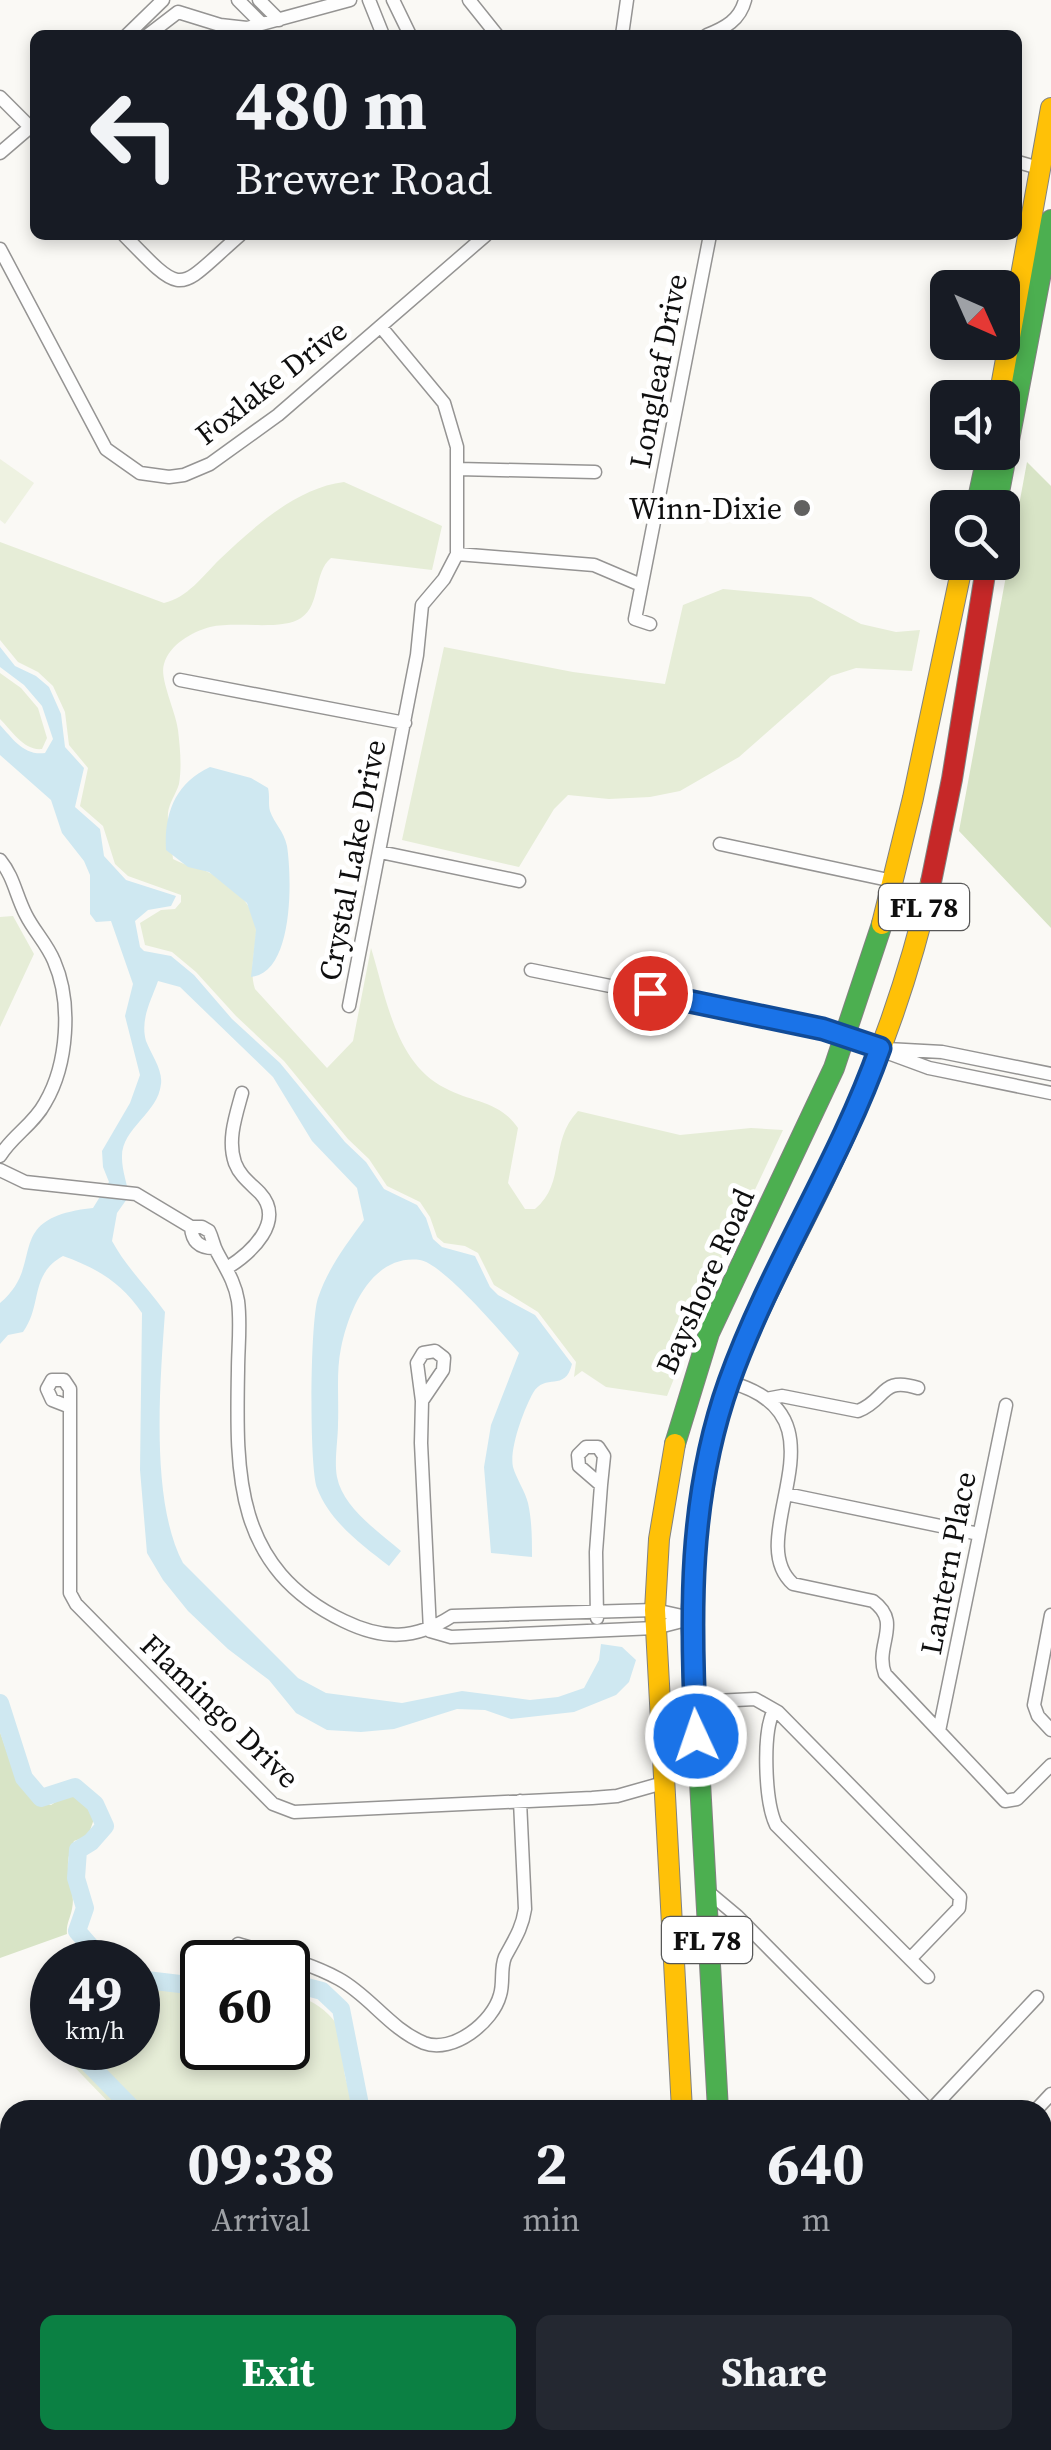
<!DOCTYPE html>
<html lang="en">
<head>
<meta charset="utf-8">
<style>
	:root { --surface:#171b24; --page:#242831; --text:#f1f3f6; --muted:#9ea1a6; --accent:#0b8043 }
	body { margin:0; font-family:"Source Serif 4",serif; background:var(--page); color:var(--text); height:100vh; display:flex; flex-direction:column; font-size:38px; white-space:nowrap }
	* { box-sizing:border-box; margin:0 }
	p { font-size:32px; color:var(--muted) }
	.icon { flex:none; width:55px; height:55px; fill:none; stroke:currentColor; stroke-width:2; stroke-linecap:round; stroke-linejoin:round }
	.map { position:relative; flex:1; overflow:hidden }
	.panel { position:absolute; left:0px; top:2100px; width:1052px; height:350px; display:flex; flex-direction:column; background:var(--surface); border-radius:30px 30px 0 0; box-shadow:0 5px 15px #0003 }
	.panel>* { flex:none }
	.guide { position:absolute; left:30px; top:30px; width:992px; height:210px; border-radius:15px; box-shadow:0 5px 15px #0003; background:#171b24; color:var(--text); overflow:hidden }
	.needle { width:65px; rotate:135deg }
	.fabs { position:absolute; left:930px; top:270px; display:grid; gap:20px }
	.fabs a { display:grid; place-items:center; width:90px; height:90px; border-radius:15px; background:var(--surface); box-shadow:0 5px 15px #0003; font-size:50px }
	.speed { position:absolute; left:30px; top:1940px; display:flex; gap:20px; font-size:50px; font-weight:700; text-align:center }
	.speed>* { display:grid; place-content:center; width:130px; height:130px; border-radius:50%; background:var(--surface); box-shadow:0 5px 15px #0003; line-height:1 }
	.speed small { font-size:25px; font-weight:400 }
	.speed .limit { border:5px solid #111; border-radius:15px; background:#fff; color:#111 }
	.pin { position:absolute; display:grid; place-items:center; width:85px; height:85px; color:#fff; margin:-42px; border:5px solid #fff; border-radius:50%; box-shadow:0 2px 10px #0007 }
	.me { position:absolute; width:110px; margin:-55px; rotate:357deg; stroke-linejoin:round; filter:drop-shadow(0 0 8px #0008) }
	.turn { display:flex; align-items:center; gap:35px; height:210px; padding:0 40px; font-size:45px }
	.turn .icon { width:130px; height:130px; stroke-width:2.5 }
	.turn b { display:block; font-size:70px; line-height:85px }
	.eta { display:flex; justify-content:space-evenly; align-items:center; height:170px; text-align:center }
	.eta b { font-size:60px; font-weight:700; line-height:70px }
	.action { display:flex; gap:20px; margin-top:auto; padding:20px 40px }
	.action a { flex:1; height:115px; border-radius:15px; background:var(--accent); color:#fff; font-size:40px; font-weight:700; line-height:115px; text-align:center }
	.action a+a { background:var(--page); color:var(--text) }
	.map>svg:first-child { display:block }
	.green { fill:#e6edd7 }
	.forest { fill:#d8e4c6 }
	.pitch { fill:#eef2e1 }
	.water { fill:#cfe8f1 }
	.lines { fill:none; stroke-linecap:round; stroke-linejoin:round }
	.river { stroke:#cfe8f1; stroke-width:18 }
	.street-casing { stroke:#959493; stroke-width:15 }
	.fast-casing { stroke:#828280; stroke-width:22 }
	.slow-casing { stroke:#828280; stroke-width:22 }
	.jam-casing { stroke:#828280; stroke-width:22 }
	.street { stroke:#fefefe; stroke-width:12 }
	.fast { stroke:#4caf50; stroke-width:20 }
	.slow { stroke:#ffc107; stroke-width:20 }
	.jam { stroke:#c62828; stroke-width:20 }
	.route-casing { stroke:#114b97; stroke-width:25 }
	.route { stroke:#1a73e8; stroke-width:18 }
	.poi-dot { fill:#616160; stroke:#fff; stroke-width:4 }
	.labels { text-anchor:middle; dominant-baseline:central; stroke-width:10; stroke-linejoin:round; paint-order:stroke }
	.shield { fill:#fff; stroke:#575757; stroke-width:2.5 }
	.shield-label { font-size:28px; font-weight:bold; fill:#0f0f0f }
	.street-label { font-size:30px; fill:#0f0f0f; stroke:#fff }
	.poi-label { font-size:30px; fill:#0f0f0f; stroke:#fff; text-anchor:end }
</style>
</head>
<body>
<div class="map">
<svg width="1051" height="2450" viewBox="0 0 1051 2450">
	<rect width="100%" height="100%" fill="#faf9f5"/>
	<path class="green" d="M344,482L442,526L432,570L331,558C313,573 321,605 301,618C282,631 238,621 210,627C192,632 170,644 164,664C159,678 176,712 178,730C180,747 182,767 179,784C176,794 169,803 168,813C167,827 172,845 173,859C185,866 199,867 210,873C233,885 257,906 256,934C255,953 249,970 255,989L327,1068L353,1041L371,948C386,996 395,1063 445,1088C472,1103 499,1100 518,1128L508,1183L525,1209H535C567,1183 548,1142 578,1111L680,1135L751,1128L783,1130L719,1266L667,1396L606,1387L582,1371L574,1377L576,1362L538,1312L494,1285L478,1253L465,1246L444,1243L437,1237L430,1217L420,1202L387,1186L369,1159L348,1139L284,1061L236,1016L196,972L172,952L145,945L140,923L161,910L175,909L181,902V895L128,876L115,864L103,826L80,806L88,768L69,745L65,712L53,686L38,672L18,662L0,640V542L164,603C187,598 203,576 219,560C254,527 296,488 344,482Z
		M723,589L811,597L861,624L896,632L920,630L912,671L856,668L831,676L739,757L680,791L650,797L609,799L568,795L554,809L519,867L402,840L444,647L573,672L665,684L683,605Z
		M0,673L21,688L38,708L47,738L42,749C24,751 12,731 0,719Z
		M13,916L34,954L0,1027V917Z
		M138,1977L202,1994V2048H288V1989C301,1997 317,2003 328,2014C353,2037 337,2063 349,2088C354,2096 364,2104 371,2110H116L56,2048H138Z
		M1051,2388V2450H751L750,2440H1042L1043,2389Z"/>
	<path class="forest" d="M1027,462L1051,486V928L959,831Z
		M0,1732C11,1761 17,1797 51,1805L68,1794L86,1801L94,1819L88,1836L74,1841C59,1874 77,1885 72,1909C70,1919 66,1924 67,1934L0,1958Z"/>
	<path class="pitch" d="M0,459L34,483L5,524L0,520Z"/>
	<path class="water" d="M0,647L15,666L36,676L49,687L61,714L65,747L84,768L75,807L100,829L104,856L126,880L176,896L171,906L148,910L135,921L140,947L144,951L171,956L194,975L232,1019L280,1063L345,1142L366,1162L384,1189L417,1205L426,1218L433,1239L442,1247L475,1256L490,1287L498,1295L535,1315L572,1364C565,1393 545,1372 533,1393C524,1409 509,1449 513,1467C516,1478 525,1491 528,1503C532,1521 532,1539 532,1557L491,1553L484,1467L491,1425L519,1353C503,1334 442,1263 420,1260C372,1254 349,1309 341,1348C336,1371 339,1400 338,1424C338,1440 334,1461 337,1477C343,1508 379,1532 401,1551L389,1566C362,1545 330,1522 317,1488C309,1466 310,1321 318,1298C328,1268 346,1245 364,1220L357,1188L312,1141L273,1077L180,987L158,981C151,1001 140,1019 146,1041C151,1054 163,1070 161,1084C158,1114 121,1128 122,1158C122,1170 127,1184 129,1196L117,1213L112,1241C126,1267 148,1288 165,1312C160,1383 150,1501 183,1563L298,1678L326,1693L402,1703L462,1691L530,1700L558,1697L584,1688L599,1660L601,1644L622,1647L636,1660L629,1682L616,1695L574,1712L511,1719L485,1710L457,1709L394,1729L361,1732L327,1730L296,1713L269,1680L228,1649L188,1611L163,1580L147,1553L140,1470L142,1313C122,1283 97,1268 63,1256C29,1275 43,1304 23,1332L8,1335L0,1344V1303C48,1263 0,1218 93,1208L109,1182L103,1167L102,1151L130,1103L140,1075L125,1016L133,984L111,921L96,922L90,914V875L84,861L62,833L51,800L0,755V725C13,739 24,756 45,753L53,739L42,706L24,685L0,667Z
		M210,767L251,778L268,788C270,796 268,804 270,811C274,823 284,831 287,846C292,878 294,973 251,977L256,930L247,903L209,872L188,867L166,850C164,814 175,783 210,767Z"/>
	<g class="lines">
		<path class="river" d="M0,1703L24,1778L41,1798L75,1787L95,1804L105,1826L91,1842L78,1850L76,1878L85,1908L77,1931L104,1962
			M138,1979L180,1984L202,1982
			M288,1982L322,1991L341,2009L361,2110
			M78,2048L84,2059L134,2110"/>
		<defs>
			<path id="street" d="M238,0L262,24
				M259,0L279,20
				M369,0L383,35
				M393,0L410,35
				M469,0L497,35
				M127,35L163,0
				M148,35L178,12L220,25L247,28L350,0
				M622,35L627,0
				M707,35C725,28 740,20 745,0
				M0,97L30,127
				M0,153L35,123
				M1018,162L1042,169
				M124,235C186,299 176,291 240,235
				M0,249L106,449L140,473L169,477L184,475L210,464L278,415L486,235
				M458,469L595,472
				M457,554L594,565L641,585
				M650,624L635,619L710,235
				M180,680L405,723
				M720,844L893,881
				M380,852L519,881
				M0,860C14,877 16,896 26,915C34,931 47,944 54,961C72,1002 68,1064 45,1103C34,1124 12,1136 0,1156
				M531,970L823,1029L929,1068L1051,1093
				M349,1006L417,655L422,605L444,579L457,554V447L444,403L381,327
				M887,1049L942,1052L1051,1074
				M0,1170L25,1182L136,1194L191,1227H202L209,1231C213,1239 213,1245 217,1252C226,1269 235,1282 238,1301C241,1324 238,1348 238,1370C236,1475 234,1568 344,1621C383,1640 415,1640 452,1616L655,1610L691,1618
				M191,1227C192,1241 199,1248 214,1248
				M227,1268C251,1253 286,1221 260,1193C250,1183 240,1176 235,1163C227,1140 236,1115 242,1093
				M435,1351L444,1358L443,1370L422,1401L417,1363L423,1353Z
				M52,1380H64L70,1389V1407L52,1400L47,1389Z
				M729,1382C856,1416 739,1536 793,1584L873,1601C903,1623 874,1645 885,1674L1005,1801L1017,1799L1051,1765
				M766,1399L782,1396L858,1411C887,1400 880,1376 918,1388
				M422,1401L421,1443L430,1631
				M70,1407V1593L76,1604L273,1804L294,1812L592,1798L617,1796L663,1783
				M586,1447H598L604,1456L601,1485L579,1466L578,1455Z
				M786,1494L979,1534
				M1051,1615L1034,1705L1038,1716L1051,1730
				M597,1618L596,1552L601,1485
				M430,1631L451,1637L655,1628L690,1619
				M695,1702L755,1699L778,1712L960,1897L959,1908L910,1959
				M774,1710C762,1733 765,1802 776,1825L928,1977
				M939,1731L1006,1405
				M706,1890L737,1916L929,2110
				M238,1944C272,1954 308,1962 339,1979C370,1996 390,2029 424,2043C453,2054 493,2022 500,1995C504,1983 500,1969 505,1957C514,1940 522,1929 525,1909L520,1801
				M931,2110L1037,1997
				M1036,2110L1051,2094
				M1042,2225L1051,2233
				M0,2252L10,2242
				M414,2440L420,2450"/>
			<path id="fast" d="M976,508L988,452
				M996,508L1051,220
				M711,1442L697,1528L691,1618L718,2110
				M675,1444L709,1333L834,1068L882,924
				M736,2440L737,2450"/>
			<path id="slow" d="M999,398L1051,108
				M882,924L913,798L963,562
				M711,1442C734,1347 784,1264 826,1176C871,1083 908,983 931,882
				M675,1444L659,1539L655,1610L682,2110
				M699,2440L700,2450"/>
			<path id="jam" d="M931,882L952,779L987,562"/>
		</defs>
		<use href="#street" class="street-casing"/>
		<use href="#fast" class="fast-casing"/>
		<use href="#slow" class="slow-casing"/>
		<use href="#jam" class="jam-casing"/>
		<use href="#street" class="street"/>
		<use href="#fast" class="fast"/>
		<use href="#slow" class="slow"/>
		<use href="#jam" class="jam"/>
	</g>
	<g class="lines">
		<defs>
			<path id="route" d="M650,993L823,1029L880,1048C839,1164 770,1267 729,1382C688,1497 690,1615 696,1736"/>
		</defs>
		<use href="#route" class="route-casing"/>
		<use href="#route" class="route"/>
	</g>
	<circle class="poi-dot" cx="802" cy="508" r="10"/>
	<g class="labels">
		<g class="shield">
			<rect x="879" y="884" width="90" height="46" rx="8"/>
			<rect x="662" y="1917" width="90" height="46" rx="8"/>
		</g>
		<g class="shield-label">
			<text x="924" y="907">FL 78</text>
			<text x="707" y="1940">FL 78</text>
		</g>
		<g class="street-label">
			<text transform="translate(658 371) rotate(-79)">Longleaf Drive</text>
			<text transform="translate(271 382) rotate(-38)">Foxlake Drive</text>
			<text transform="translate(352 860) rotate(-79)">Crystal Lake Drive</text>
			<text transform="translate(705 1281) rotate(-66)">Bayshore Road</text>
			<text transform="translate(948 1563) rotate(-79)">Lantern Place</text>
			<text transform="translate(220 1711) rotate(44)">Flamingo Drive</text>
		</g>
		<g class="poi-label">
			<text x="782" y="508">Winn-Dixie</text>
		</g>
	</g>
</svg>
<div class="fabs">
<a><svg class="needle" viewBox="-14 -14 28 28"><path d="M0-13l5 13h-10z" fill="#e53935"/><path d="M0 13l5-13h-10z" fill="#9ea1a6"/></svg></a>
<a><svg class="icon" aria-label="sound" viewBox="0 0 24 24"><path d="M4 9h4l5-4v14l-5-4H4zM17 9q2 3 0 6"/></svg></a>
<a><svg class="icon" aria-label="search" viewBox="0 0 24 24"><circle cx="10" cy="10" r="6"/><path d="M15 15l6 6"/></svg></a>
</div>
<div class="speed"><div>49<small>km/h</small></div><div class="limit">60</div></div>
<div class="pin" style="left:650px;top:993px;background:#d93025"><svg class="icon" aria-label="arrive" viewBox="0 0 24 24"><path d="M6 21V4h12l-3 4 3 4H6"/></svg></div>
<svg class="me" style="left:696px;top:1736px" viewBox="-20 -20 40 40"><circle r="17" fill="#1a73e8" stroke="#fff" stroke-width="3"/><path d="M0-11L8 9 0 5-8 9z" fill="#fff"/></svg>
<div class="guide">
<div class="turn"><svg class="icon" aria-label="left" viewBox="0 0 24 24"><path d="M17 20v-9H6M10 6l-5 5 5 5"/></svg><div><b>480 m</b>Brewer Road</div></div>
</div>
<section class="panel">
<div class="eta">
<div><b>09:38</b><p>Arrival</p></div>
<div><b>2</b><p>min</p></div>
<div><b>640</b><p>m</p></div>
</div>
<div class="action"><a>Exit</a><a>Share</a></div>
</section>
</div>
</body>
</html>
